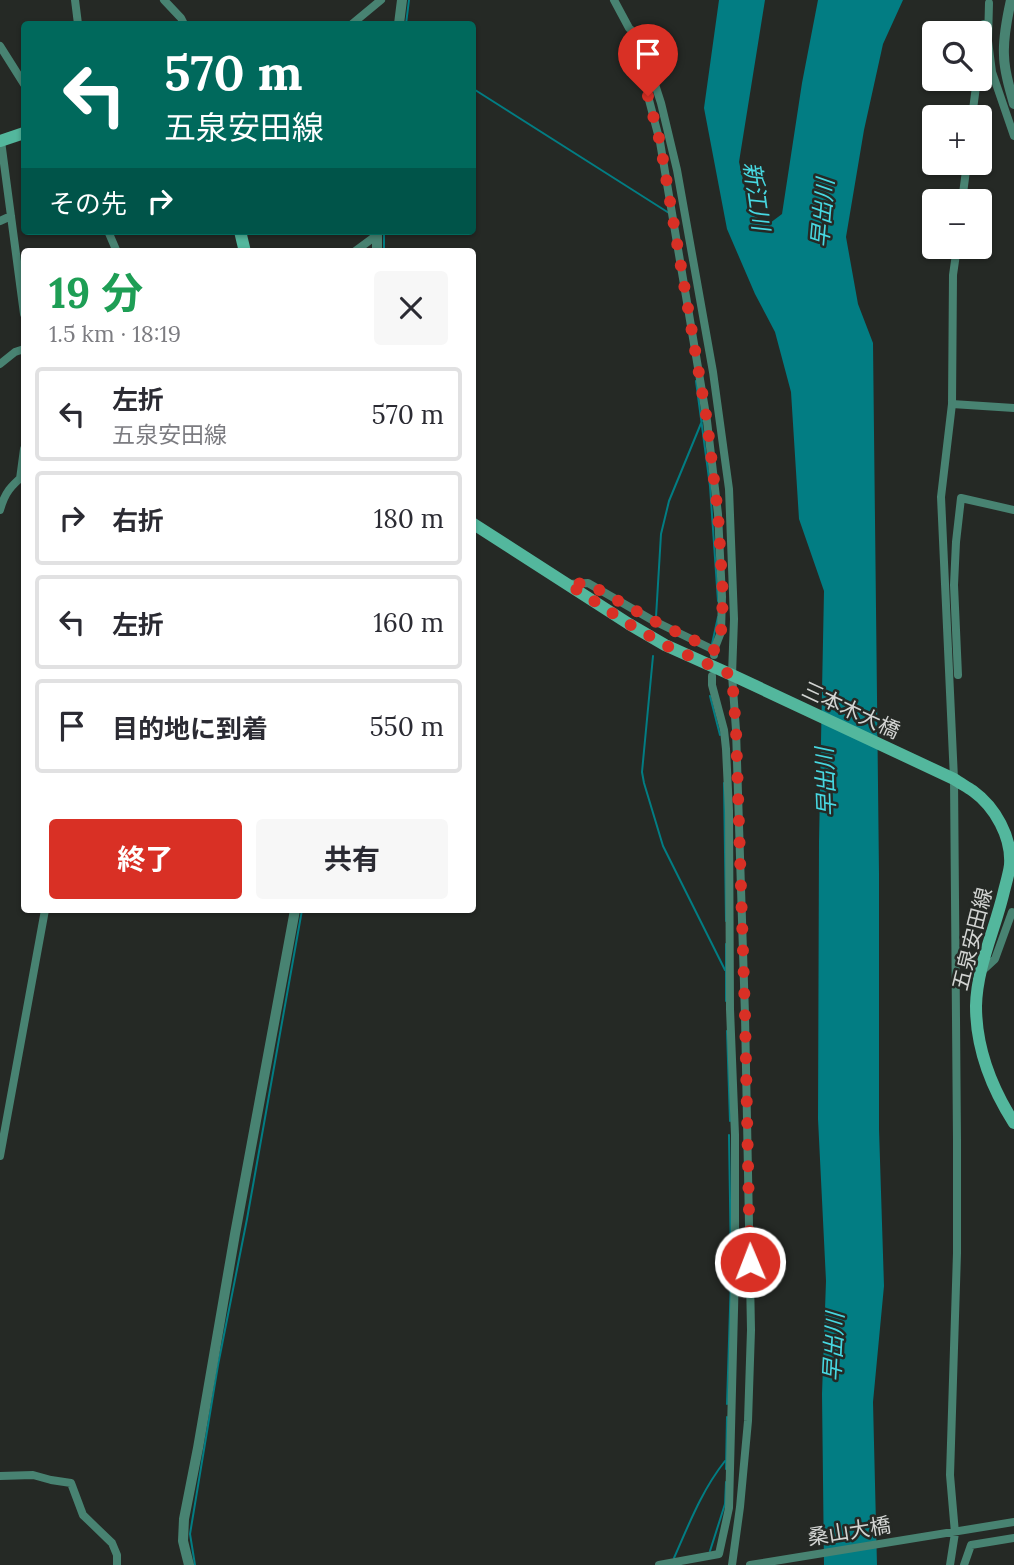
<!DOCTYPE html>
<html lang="ja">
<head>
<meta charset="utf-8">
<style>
	:root { --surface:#fff; --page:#f7f7f7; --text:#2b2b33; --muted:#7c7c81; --line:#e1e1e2; --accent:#d93025 }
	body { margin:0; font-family:Lora,"Noto Sans JP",serif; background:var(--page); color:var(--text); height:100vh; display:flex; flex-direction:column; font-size:26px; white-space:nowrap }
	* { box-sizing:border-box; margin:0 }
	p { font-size:23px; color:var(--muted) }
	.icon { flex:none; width:38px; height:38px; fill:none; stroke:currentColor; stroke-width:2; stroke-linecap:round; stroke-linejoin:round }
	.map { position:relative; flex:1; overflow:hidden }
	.side { position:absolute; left:21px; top:248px; width:455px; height:665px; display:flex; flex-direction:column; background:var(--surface); border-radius:7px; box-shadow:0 2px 5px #0004 }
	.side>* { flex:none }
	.banner { position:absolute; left:21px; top:21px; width:455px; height:214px; border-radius:7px; box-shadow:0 2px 5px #0004; background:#00695c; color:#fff; overflow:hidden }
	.tools { position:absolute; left:922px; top:21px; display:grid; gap:14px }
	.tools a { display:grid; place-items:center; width:70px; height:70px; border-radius:7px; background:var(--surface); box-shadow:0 2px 5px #0004; font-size:35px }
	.pin { position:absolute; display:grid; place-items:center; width:60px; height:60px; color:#fff; margin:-72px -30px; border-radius:50% 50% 50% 0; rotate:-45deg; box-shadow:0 0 7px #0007 }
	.pin .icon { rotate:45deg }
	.me { position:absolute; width:77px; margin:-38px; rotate:359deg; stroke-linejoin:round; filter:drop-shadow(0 0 5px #0008) }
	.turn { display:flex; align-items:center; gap:24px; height:147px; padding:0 28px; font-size:32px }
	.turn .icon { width:91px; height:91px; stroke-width:2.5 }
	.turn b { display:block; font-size:49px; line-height:60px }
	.then { display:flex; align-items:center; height:66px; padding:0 28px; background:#0003; gap:14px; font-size:26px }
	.round { display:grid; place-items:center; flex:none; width:74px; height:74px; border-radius:7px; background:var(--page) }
	.summary { display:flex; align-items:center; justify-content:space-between; height:119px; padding:0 28px }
	h1 { font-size:42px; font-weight:700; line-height:52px; color:#1e9e55 }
	.button { display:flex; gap:14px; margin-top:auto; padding:14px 28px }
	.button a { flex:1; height:80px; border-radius:7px; background:var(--accent); color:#fff; font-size:28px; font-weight:700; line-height:80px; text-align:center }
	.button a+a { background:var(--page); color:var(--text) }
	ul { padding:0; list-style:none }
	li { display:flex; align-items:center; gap:21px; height:94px; margin:0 14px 10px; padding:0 14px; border:4px solid var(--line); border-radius:7px }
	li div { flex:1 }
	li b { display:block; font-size:26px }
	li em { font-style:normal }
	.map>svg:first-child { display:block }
	.water { fill:#027d83 }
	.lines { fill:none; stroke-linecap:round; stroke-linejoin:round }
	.stream { stroke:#027d83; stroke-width:2 }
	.minor { stroke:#488372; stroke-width:8 }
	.tertiary { stroke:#488372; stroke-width:10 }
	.secondary { stroke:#53b79d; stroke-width:12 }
	.route { stroke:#d93025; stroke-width:12; stroke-dasharray:0 21.6 }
	.labels { text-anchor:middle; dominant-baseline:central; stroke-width:5; stroke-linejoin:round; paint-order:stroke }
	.street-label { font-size:21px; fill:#d2d4d2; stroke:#252925 }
	.water-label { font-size:23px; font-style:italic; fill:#47d8e1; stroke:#252925 }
</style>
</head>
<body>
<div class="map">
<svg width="1014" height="1565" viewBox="0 0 1014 1565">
	<rect width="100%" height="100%" fill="#252925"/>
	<path class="water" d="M719,0H765L739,162L751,215L770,223L782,214L802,83L818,0H903L883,44L864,130L846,237L858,304L873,343L879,873V1129L884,1286L873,1402L877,1565H824L822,1394L826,1281L818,1119L819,841L824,591L799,519L791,392L775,332L755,294L727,229L704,108Z"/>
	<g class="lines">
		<path class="stream" d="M406,24L409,0
			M472,88L669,213
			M384,252V231
			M696,381L710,486L718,601
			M656,617L661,534L669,501L702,421
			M712,644L718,617
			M653,656L642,772L644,783L663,846L725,970
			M710,696L720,735
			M724,783L726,921
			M726,944V1001
			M727,1031L730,1121
			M729,1135L731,1264
			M727,1404L731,1278
			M726,1469L727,1417
			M710,1551L725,1504L726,1482
			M674,1558C689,1524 702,1490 725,1461
			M195,1565L190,1534L218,1365L247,1219L302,910"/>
		<path class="minor" d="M75,0L78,24
			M164,0L181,18L184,24
			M614,0L629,28L640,38L661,103L677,170L713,372L729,489L734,619L732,675L736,730L745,1015L751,1330L748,1421L740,1507L732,1565
			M989,3L988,41L992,72L1014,136
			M352,24L381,0
			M0,46L24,84
			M980,53L984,24
			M648,96L660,142L707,421L718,514L722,597L721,632L714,650V655
			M972,117L977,79
			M1,141L24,314
			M962,201L967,163
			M0,221L11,216
			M108,231L117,252
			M354,252L377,235
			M0,364L15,352L24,349
			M952,404L1014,408
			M20,479L24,449
			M0,510C5,492 11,486 24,475
			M569,584L588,583L652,620L714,650
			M958,675L954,585L956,542L961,498L1014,510
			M982,971L995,959L1012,912
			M0,1156L45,910
			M0,1476L33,1475L51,1480L71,1483L83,1515L112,1543L117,1555V1565
			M659,1565L719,1554L729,1508L735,1271V1135L730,1009L729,811L726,749L724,730L712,685V676
			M750,1565L1014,1522
			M950,1565L955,1533L950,1475L957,1253V1139L954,779L941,497L952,404L953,275L957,247
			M964,1565L971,1545L1014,1538"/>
		<path class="tertiary" d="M1011,0C1007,18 1003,37 1004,55C1004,72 1010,89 1014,104
			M399,24L402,0
			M377,231V252
			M189,1565L183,1541L184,1519L198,1448L235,1234L295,910"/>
		<path class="secondary" d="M0,141L24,133
			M240,231L245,252
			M472,523L629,624L665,645L732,675L954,779C960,783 967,787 973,791C995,807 1012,837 1010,865C1009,873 1006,883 1004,891C995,930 977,966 976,1006C976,1049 991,1087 1014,1123"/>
	</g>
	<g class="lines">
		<path class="route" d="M648,96L660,142L707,421L718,514L723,597L721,632L714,650L652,620L587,583L568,584L629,624L665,645L732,675L736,730L745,1015L750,1262"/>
	</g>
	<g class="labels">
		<g class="street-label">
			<text transform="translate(851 710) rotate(25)">三本木大橋</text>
			<text transform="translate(972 939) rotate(-76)">五泉安田線</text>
			<text transform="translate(849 1531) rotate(-9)">桑山大橋</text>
		</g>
		<g class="water-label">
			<text transform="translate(757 196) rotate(82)">新江川</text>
			<text transform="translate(822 213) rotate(-85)">早出川</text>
			<text transform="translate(825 782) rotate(-92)">早出川</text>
			<text transform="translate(833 1347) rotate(-87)">早出川</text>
		</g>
	</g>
</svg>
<div class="tools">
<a><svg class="icon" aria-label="search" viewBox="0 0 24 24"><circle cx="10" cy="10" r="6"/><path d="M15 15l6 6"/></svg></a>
<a>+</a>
<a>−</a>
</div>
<div class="pin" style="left:648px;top:96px;background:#d93025"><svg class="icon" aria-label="arrive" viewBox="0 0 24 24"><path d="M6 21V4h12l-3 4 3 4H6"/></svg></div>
<svg class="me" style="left:750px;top:1262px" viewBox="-20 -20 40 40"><circle r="17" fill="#d93025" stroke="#fff" stroke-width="3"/><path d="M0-11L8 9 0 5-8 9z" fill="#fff"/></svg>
<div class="banner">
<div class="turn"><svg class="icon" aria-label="left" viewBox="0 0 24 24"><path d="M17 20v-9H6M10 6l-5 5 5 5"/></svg><div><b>570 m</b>五泉安田線</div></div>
<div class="then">その先<svg class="icon" aria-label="right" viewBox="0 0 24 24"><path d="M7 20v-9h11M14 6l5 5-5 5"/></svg></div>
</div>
<section class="side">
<div class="summary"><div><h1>19 分</h1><p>1.5 km · 18:19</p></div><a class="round"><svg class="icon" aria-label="close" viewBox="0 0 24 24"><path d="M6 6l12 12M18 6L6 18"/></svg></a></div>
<ul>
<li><svg class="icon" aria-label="left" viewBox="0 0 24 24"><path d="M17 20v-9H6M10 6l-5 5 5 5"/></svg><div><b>左折</b><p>五泉安田線</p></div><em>570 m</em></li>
<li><svg class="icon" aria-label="right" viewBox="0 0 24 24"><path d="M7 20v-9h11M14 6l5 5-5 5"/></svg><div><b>右折</b></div><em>180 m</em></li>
<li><svg class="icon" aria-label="left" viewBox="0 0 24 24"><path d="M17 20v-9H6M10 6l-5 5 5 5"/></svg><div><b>左折</b></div><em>160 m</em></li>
<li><svg class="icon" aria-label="arrive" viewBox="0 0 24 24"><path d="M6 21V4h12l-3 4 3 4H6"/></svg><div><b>目的地に到着</b></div><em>550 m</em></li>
</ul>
<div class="button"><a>終了</a><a>共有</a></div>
</section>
</div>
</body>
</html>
